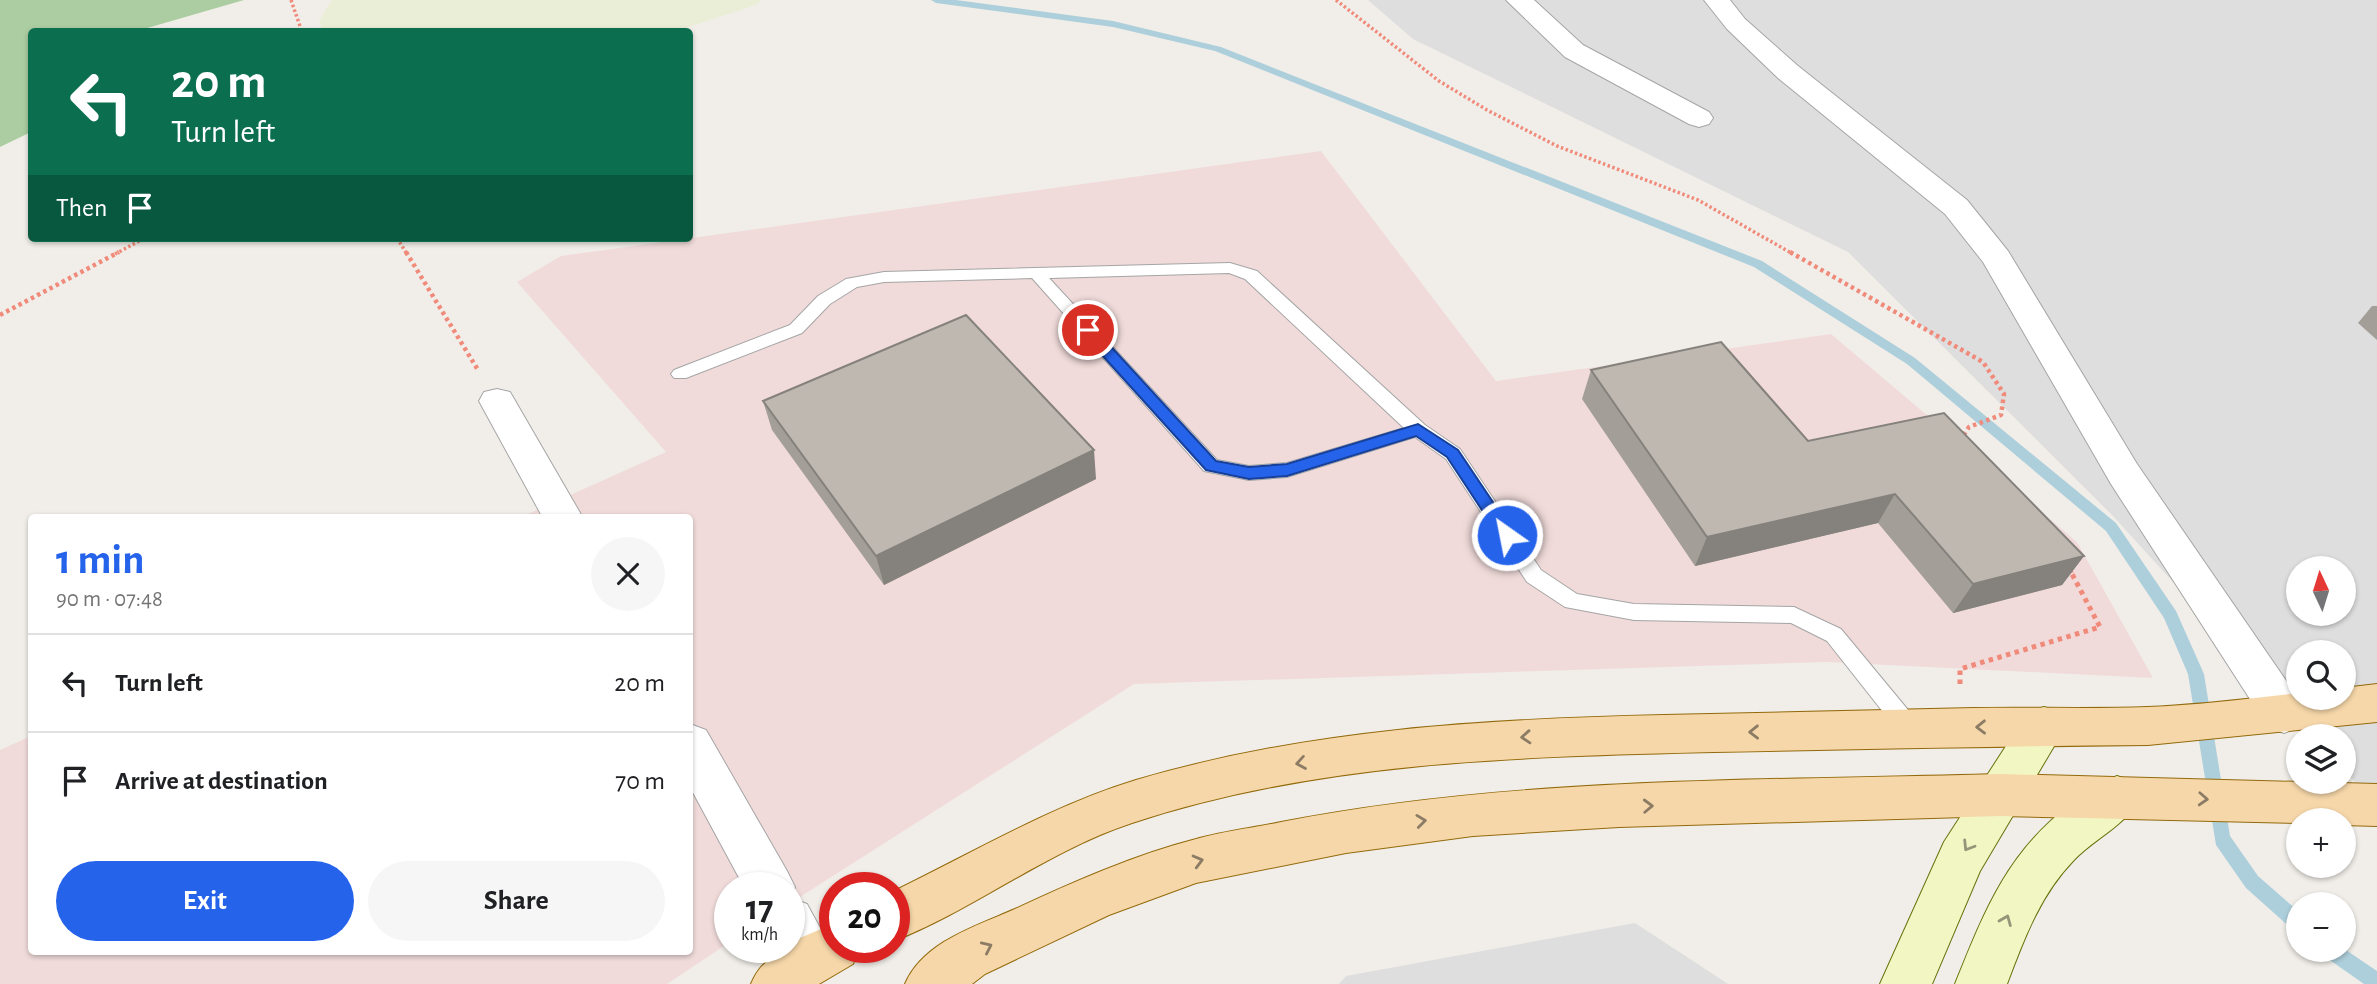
<!DOCTYPE html>
<html lang="en">
<head>
<meta charset="utf-8">
<style>
	:root { --surface:#fff; --page:#f6f6f6; --text:#202124; --muted:#757577; --line:#e0e0e0; --accent:#2563eb }
	body { margin:0; font-family:"Alegreya Sans",sans-serif; background:var(--page); color:var(--text); height:100vh; display:flex; flex-direction:column; font-size:26px; white-space:nowrap }
	* { box-sizing:border-box; margin:0 }
	p { font-size:23px; color:var(--muted) }
	.icon { flex:none; width:38px; height:38px; fill:none; stroke:currentColor; stroke-width:2; stroke-linecap:round; stroke-linejoin:round }
	.map { position:relative; flex:1; overflow:hidden }
	.panel { position:absolute; left:28px; top:514px; width:665px; height:441px; display:flex; flex-direction:column; background:var(--surface); border-radius:7px; box-shadow:0 2px 5px #0004 }
	.panel>* { flex:none }
	.top-card { position:absolute; left:28px; top:28px; width:665px; height:214px; border-radius:7px; box-shadow:0 2px 5px #0004; background:#0b6e4f; color:#fff; overflow:hidden }
	.needle { width:46px; rotate:356deg }
	.buttons { position:absolute; left:2286px; top:556px; display:grid; gap:14px }
	.buttons a { display:grid; place-items:center; width:70px; height:70px; border-radius:50%; background:var(--surface); box-shadow:0 2px 5px #0004; font-size:35px }
	.speed { position:absolute; left:714px; top:872px; display:flex; gap:14px; font-size:35px; font-weight:700; text-align:center }
	.speed>* { display:grid; place-content:center; width:91px; height:91px; border-radius:50%; background:var(--surface); box-shadow:0 2px 5px #0004; line-height:1 }
	.speed small { font-size:18px; font-weight:400 }
	.speed .limit { border:10px solid #d22; background:#fff; color:#111 }
	.pin { position:absolute; display:grid; place-items:center; width:60px; height:60px; color:#fff; margin:-30px; border:4px solid #fff; border-radius:50%; box-shadow:0 2px 7px #0007 }
	.me { position:absolute; width:77px; margin:-38px; rotate:327deg; stroke-linejoin:round; filter:drop-shadow(0 0 5px #0008) }
	.turn { display:flex; align-items:center; gap:24px; height:147px; padding:0 28px; font-size:32px }
	.turn .icon { width:91px; height:91px; stroke-width:2.5 }
	.turn b { display:block; font-size:49px; line-height:60px }
	.then { display:flex; align-items:center; height:66px; padding:0 28px; background:#0003; gap:14px; font-size:26px }
	.round { display:grid; place-items:center; flex:none; width:74px; height:74px; border-radius:37px; background:var(--page) }
	.headline { display:flex; align-items:center; justify-content:space-between; height:119px; padding:0 28px }
	h1 { font-size:42px; font-weight:600; line-height:52px; color:var(--accent) }
	.button { display:flex; gap:14px; margin-top:auto; padding:14px 28px }
	.button a { flex:1; height:80px; border-radius:42px; background:var(--accent); color:#fff; font-size:28px; font-weight:600; line-height:80px; text-align:center }
	.button a+a { background:var(--page); color:var(--text) }
	ul { padding:0; list-style:none }
	li { display:flex; align-items:center; gap:21px; height:98px; padding:0 28px; border-top:2px solid var(--line) }
	li div { flex:1 }
	li b { display:block; font-size:26px }
	li em { font-style:normal }
	.map>svg:first-child { display:block }
	.residential { fill:#dfdede; fill-rule:evenodd }
	.commercial { fill:#f0dbda }
	.farmland { fill:#ebeed6 }
	.forest { fill:#accda1 }
	.lines { fill:none; stroke-linecap:round; stroke-linejoin:round }
	.stream { fill:#adcfdb; fill-rule:evenodd }
	.service-casing { stroke:#a5a5a5; stroke-width:2 }
	.minor-casing { stroke:#a5a5a5; stroke-width:2 }
	.secondary-casing { stroke:#65730d; stroke-width:2 }
	.primary-casing { stroke:#936a0b; stroke-width:2 }
	.path-far2 { stroke:#f08a7a; stroke-width:3.5; stroke-dasharray:2.5 2.5; stroke-linecap:butt }
	.path-far1 { stroke:#f08a7a; stroke-width:4.5; stroke-dasharray:3.5 3.5; stroke-linecap:butt }
	.path { stroke:#f08a7a; stroke-width:5; stroke-dasharray:4.5 4.5; stroke-linecap:butt }
	.service { fill:#fff; fill-rule:evenodd }
	.minor { fill:#fff; fill-rule:evenodd }
	.secondary { fill:#f2f6c2; fill-rule:evenodd }
	.primary { fill:#f6d7a9; fill-rule:evenodd }
	.wall { fill:#a39e98 }
	.shaded-wall { fill:#85817c }
	.building { fill:#beb8b1; stroke:#85817c; stroke-width:2 }
	.oneway { stroke:#8c7c65 }
	.oneway2 { stroke:#94967a }
	.route { fill:#2563eb; stroke:#184099; stroke-width:2 }
</style>
</head>
<body>
<div class="map">
<svg width="2377" height="984" viewBox="0 0 2377 984">
	<rect width="100%" height="100%" fill="#f1eee9"/>
	<path class="residential" d="M1368,0H2377V806L2343,769V737H2314L2113,516L1848,252L1413,39ZM2298,569H2343V614H2298ZM2298,653H2343V698H2298Z
		M1635,923L1728,984H1339L1346,976Z"/>
	<path class="commercial" d="M1321,151L1496,381L1831,334L2077,542L2153,678L1827,662L1134,684L789,904V887H730V942L667,984H0V750L31,736L32,952H690V518H519L666,452L517,282L561,256Z"/>
	<path class="farmland" d="M332,0H761L756,5L676,31H323L319,21Z"/>
	<path class="forest" d="M0,0H244L137,31L32,32L31,132L0,147Z"/>
	<g class="lines">
		<path class="stream" d="M931,0H956L1113,21L1221,47L1762,261L1915,358L2116,523L2176,611L2204,674L2230,836L2258,876L2298,911V932L2292,929L2246,888L2216,845L2188,674L2164,618L2106,531L1907,364L1754,267L1215,51L1113,27L936,3Z
			M2343,948L2377,971V984H2364L2324,956L2322,950H2343Z"/>
		<defs>
			<path id="service" d="M1230,263L1257,271L1425,425L1460,449L1541,570L1577,594L1634,604L1794,607L1841,629L1918,722L1921,729L1918,736L1910,739L1902,736L1827,641L1791,623L1634,620L1565,607L1527,582L1446,459L1415,437L1287,477L1249,480L1204,471L1032,278L884,282L857,287L830,304L802,333L686,378H674L671,374L674,370L790,325L818,296L846,279L884,272ZM1229,273L1245,279L1404,428L1287,463L1249,466L1217,460L1049,278Z"/>
			<path id="minor" d="M1506,0H1534L1583,45L1709,112L1713,118L1709,124L1699,127L1689,124L1565,57Z
				M1704,0H1730L1745,19L1798,66L1967,200L2008,251L2137,464L2300,701L2306,714L2300,727L2284,733L2268,727L2111,484L1983,262L1945,214L1778,78L1727,29Z
				M497,389L510,392L583,518H543L479,401L484,392Z
				M690,724L706,730L787,871L795,887L790,898L807,904L837,959L829,977L811,984L793,977L776,947H789V887H744L690,787Z"/>
			<path id="secondary" d="M2044,707L2060,712L2066,726L1980,871L1932,984H1880L1944,842L2028,712Z
				M2117,776L2134,782L2140,797C2127,825 2095,838 2074,860C2040,895 2024,939 2007,984H1955C1984,912 2007,852 2071,804C2086,793 2099,783 2117,776Z"/>
			<path id="primary" d="M2377,684V722L2148,745C2003,746 1859,749 1714,752C1519,757 1319,761 1132,823C1047,851 977,908 894,941V891C974,852 1051,806 1136,780C1308,729 1486,719 1664,715C1767,713 1871,710 1974,708C2032,707 2089,709 2147,707C2197,705 2248,699 2298,693V698H2343V688Z
				M2000,774L2377,784V826L2343,825V821H2298V823L2000,816L1619,827L1473,836L1346,853L1196,883L1109,915L985,974L972,984H905C923,942 976,926 1015,909C1073,882 1134,855 1196,839C1224,831 1253,828 1281,822C1517,776 1760,781 2000,774Z
				M835,923V947H860L853,964L819,984H751C763,956 777,959 793,941Z"/>
		</defs>
		<use href="#service" class="service-casing"/>
		<use href="#minor" class="minor-casing"/>
		<use href="#secondary" class="secondary-casing"/>
		<use href="#primary" class="primary-casing"/>
		<path class="path-far2" d="M291,0L302,32
			M1336,0L1439,81L1487,110L1557,146L1698,200L1793,254
			M397,238L407,254
			M115,254L145,238"/>
		<path class="path-far1" d="M406,252L478,370
			M1790,252L1983,362L2004,394L2001,415L1969,427L1963,436
			M0,315L119,252
			M2070,570L2073,576"/>
		<path class="path" d="M1960,684V669L2100,627L2072,574"/>
		<use href="#service" class="service"/>
		<use href="#minor" class="minor"/>
		<use href="#secondary" class="secondary"/>
		<use href="#primary" class="primary"/>
	</g>
	<path class="wall" d="M2372,306H2377V340L2358,323Z
		M1591,370L1808,441L2084,556L2062,585L1953,613L1878,523L1695,566L1582,399Z
		M763,401L1096,479L884,585L772,430Z"/>
	<path class="shaded-wall" d="M1094,450L1096,479L884,585L876,556Z
		M1895,494L1878,523L1695,566L1707,537Z
		M2084,556L2062,585L1953,613L1973,584Z"/>
	<path class="building" d="M966,315L1094,450L876,556L763,401Z
		M1721,342L1808,441L1944,413L2084,556L1973,584L1895,494L1707,537L1591,370Z"/>
	<defs><path id="oneway-chevron" d="M-2-3.5L2.5 0L-2 3.5" fill="none" stroke-width="1.6" stroke-linecap="round" stroke-linejoin="round" transform="scale(1.75)"/></defs>
	<g class="oneway">
		<use href="#oneway-chevron" transform="translate(1981 727) rotate(179)"/>
		<use href="#oneway-chevron" transform="translate(1754 732) rotate(179)"/>
		<use href="#oneway-chevron" transform="translate(1526 737) rotate(176)"/>
		<use href="#oneway-chevron" transform="translate(1301 763) rotate(170)"/>
		<use href="#oneway-chevron" transform="translate(2203 799) rotate(3)"/>
		<use href="#oneway-chevron" transform="translate(1648 806) rotate(-2)"/>
		<use href="#oneway-chevron" transform="translate(1421 821) rotate(-7)"/>
		<use href="#oneway-chevron" transform="translate(1198 861) rotate(-15)"/>
		<use href="#oneway-chevron" transform="translate(987 947) rotate(-25)"/>
	</g>
	<g class="oneway2">
		<use href="#oneway-chevron" transform="translate(1968 846) rotate(122)"/>
		<use href="#oneway-chevron" transform="translate(2006 920) rotate(-68)"/>
	</g>
	<path class="route" d="M1088,326L1093,327L1216,461L1249,467L1287,464L1418,424L1458,450L1515,535L1513,539H1501L1447,457L1416,436L1287,476L1249,479L1206,470L1083,334V327Z"/>
</svg>
<div class="buttons">
<a><svg class="needle" viewBox="-14 -14 28 28"><path d="M0-13l5 13h-10z" fill="#e53935"/><path d="M0 13l5-13h-10z" fill="#757577"/></svg></a>
<a><svg class="icon" aria-label="search" viewBox="0 0 24 24"><circle cx="10" cy="10" r="6"/><path d="M15 15l6 6"/></svg></a>
<a><svg class="icon" aria-label="layers" viewBox="0 0 24 24"><path d="M12 4l9 5-9 5-9-5zM3 14l9 5 9-5"/></svg></a>
<a>+</a>
<a>−</a>
</div>
<div class="speed"><div>17<small>km/h</small></div><div class="limit">20</div></div>
<div class="pin" style="left:1088px;top:330px;background:#d93025"><svg class="icon" aria-label="arrive" viewBox="0 0 24 24"><path d="M6 21V4h12l-3 4 3 4H6"/></svg></div>
<svg class="me" style="left:1507px;top:535px" viewBox="-20 -20 40 40"><circle r="17" fill="#2563eb" stroke="#fff" stroke-width="3"/><path d="M0-11L8 9 0 5-8 9z" fill="#fff"/></svg>
<div class="top-card">
<div class="turn"><svg class="icon" aria-label="left" viewBox="0 0 24 24"><path d="M17 20v-9H6M10 6l-5 5 5 5"/></svg><div><b>20 m</b>Turn left</div></div>
<div class="then">Then<svg class="icon" aria-label="arrive" viewBox="0 0 24 24"><path d="M6 21V4h12l-3 4 3 4H6"/></svg></div>
</div>
<section class="panel">
<div class="headline"><div><h1>1 min</h1><p>90 m · 07:48</p></div><a class="round"><svg class="icon" aria-label="close" viewBox="0 0 24 24"><path d="M6 6l12 12M18 6L6 18"/></svg></a></div>
<ul>
<li><svg class="icon" aria-label="left" viewBox="0 0 24 24"><path d="M17 20v-9H6M10 6l-5 5 5 5"/></svg><div><b>Turn left</b></div><em>20 m</em></li>
<li><svg class="icon" aria-label="arrive" viewBox="0 0 24 24"><path d="M6 21V4h12l-3 4 3 4H6"/></svg><div><b>Arrive at destination</b></div><em>70 m</em></li>
</ul>
<div class="button"><a>Exit</a><a>Share</a></div>
</section>
</div>
</body>
</html>
